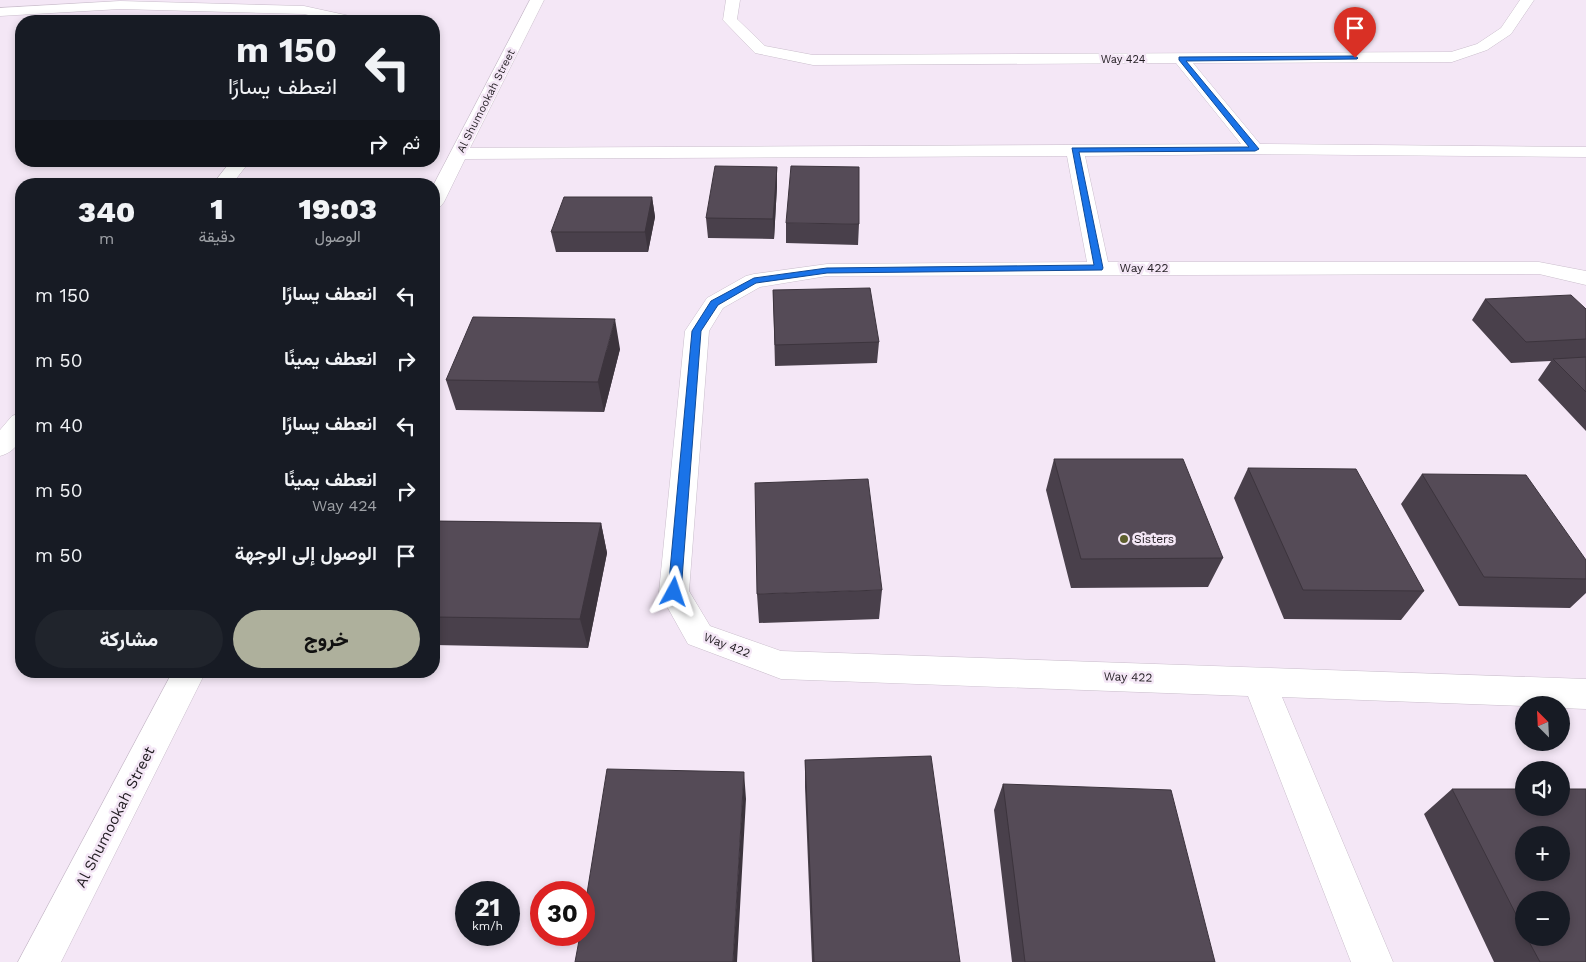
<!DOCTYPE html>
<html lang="ar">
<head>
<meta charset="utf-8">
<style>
	:root { --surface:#171b24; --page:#20242c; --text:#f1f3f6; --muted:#9ea1a6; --accent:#aeb09c }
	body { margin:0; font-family:"Work Sans",Vazirmatn,sans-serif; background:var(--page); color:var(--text); direction:rtl; height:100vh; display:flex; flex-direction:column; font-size:19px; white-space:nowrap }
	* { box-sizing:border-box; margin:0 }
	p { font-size:16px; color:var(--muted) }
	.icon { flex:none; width:28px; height:28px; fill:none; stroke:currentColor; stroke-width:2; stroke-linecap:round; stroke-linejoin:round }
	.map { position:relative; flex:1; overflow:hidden; direction:ltr }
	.drawer { position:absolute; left:15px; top:178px; width:425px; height:500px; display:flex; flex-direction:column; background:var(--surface); border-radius:20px; box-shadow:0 2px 8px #0003; direction:rtl }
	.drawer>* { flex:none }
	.guide { position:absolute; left:15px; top:15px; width:425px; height:152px; border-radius:20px; box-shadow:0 2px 8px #0003; direction:rtl; background:#171b24; color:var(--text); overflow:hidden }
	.needle { width:32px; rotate:336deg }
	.tools { position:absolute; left:1515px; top:696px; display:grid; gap:10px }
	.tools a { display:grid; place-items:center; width:55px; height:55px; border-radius:50%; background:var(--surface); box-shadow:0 2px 8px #0003; font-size:25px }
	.speed { position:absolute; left:455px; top:881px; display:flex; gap:10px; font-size:25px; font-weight:700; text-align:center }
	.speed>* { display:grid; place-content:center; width:65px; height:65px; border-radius:50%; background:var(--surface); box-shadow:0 2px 8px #0003; line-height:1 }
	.speed small { font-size:12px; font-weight:400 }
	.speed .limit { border:8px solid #d22; background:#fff; color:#111 }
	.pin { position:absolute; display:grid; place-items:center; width:42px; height:42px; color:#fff; margin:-51px -21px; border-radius:50% 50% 50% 0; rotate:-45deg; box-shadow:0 0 5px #0007 }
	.pin .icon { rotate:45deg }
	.me { position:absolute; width:55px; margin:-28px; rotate:5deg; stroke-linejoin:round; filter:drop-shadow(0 0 4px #0008) }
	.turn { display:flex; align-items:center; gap:18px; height:105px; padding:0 20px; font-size:22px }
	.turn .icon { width:65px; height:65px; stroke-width:2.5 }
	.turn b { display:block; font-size:35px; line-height:42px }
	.then { display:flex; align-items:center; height:48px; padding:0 20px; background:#0003; gap:10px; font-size:19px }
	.eta { display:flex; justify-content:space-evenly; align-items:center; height:85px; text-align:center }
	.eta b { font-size:30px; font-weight:800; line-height:35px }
	.action { display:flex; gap:10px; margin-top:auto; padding:10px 20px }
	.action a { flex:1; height:58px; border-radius:30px; background:var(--accent); color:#111; font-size:20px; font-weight:800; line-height:58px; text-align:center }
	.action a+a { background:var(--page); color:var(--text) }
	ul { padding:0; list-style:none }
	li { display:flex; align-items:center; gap:15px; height:65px; padding:0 20px }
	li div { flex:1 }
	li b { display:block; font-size:19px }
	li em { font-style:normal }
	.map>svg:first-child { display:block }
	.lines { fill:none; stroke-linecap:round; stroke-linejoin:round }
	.minor-casing { stroke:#cabecc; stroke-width:1 }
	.minor { fill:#fff; fill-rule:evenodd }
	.wall { fill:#49404b; fill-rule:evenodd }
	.shaded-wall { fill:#3c343d }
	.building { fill:#554b57; stroke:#3c343d; fill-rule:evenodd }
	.route { fill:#1a73e8; stroke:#114b97 }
	.poi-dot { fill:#5d5f2d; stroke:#f4e7f6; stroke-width:2 }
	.labels { text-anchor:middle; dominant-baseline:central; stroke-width:5; stroke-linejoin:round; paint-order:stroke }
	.far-street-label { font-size:11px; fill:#221d22; stroke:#f4e7f6 }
	.street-label { font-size:12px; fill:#221d22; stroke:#f4e7f6 }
	.poi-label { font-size:12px; fill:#221d22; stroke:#f4e7f6; text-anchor:start }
	.near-street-label { font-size:15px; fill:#221d22; stroke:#f4e7f6 }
</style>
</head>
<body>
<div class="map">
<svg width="1586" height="962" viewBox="0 0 1586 962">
	<rect width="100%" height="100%" fill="#f4e7f6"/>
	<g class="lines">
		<defs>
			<path id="minor" d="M530,0H544L470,148L1241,144L1176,63L813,65L755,53L723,20L726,0H740L737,19L765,46L813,55L1451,52L1477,44L1501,28L1520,0H1534L1511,34L1487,50L1452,62L1193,63L1260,144L1586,147V157L1255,154L1085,156L1108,262H1539L1586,271V285L1539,274L827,276L760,287L723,308L709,331L689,591L710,626L781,651L1586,679V709L1561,708V705L1524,706L1282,697L1393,962H1351L1248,696L781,679L688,644L659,592L685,331L707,298L746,276L754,274L827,264L1087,262L1067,156L465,159L444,202L441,206L434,208V184Z
				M120,1L304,6L359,18L361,21H335L304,14L120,9L0,16V8Z
				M231,161H250L232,184H213Z
				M21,413C22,433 22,450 0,456V430L12,416Z
				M173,671H206L61,962H18Z"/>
		</defs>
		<use href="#minor" class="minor-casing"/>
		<use href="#minor" class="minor"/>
	</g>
	<path class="wall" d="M777,167V186L774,239L708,238L706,218Z
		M652,197L655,217L648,252H556L551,232Z
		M786,223L859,224L858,245L786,243Z
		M773,290L879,342L877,363L775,366Z
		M1485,299L1586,339V431L1538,380L1551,361L1511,363L1472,320Z
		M620,349L604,412L456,410L446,380Z
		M1054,459L1223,558L1208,587L1071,588L1046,490Z
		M1248,468L1424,591L1401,620L1284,619L1234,498Z
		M1422,474L1586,560V593L1570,608L1459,606L1401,504Z
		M434,521L601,523L607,553L588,648L434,645Z
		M882,590L879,619L759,623L757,594Z
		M805,760L960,962H812L805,787Z
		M1003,784L1215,962H1012L994,810Z
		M1452,789L1586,962H1494L1424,814ZM1524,900L1561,938H1524Z"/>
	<path class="shaded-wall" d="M777,167V186L774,239L773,219Z
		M652,197L655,217L648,252L645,232Z
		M615,319L620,349L604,412L598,382Z
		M601,523L607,553L588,648L580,619Z
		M744,772L746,799L737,962H733Z"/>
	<path class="building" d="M715,166L777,167L773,219L706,218Z
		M791,166L859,167V224L786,223Z
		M564,197H652L645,232H551Z
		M870,288L879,342L775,345L773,290Z
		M1571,295L1586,309V339L1526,342L1485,299Z
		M473,317L615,319L598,382L446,380Z
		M1586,357V392L1553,359Z
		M1054,459H1183L1223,558L1081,559Z
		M1248,468L1356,469L1424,591L1303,590Z
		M1422,474L1526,475L1586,560V579L1484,577Z
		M868,479L882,590L757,594L755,483Z
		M434,521L601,523L580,619L434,617Z
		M931,756L960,962H814L805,760Z
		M607,769L744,772L733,962H575L580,935H584V912Z
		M1003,784L1171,790L1215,962H1025Z
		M1452,789H1524V808H1561V789H1586V962H1540L1527,938H1561V900H1524V930ZM1524,835H1561V872H1524Z"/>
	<path class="route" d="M1355,56L1358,58L1357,59L1186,61L1259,149L1255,151L1079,152L1103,268L1102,270L827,273L756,283L718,305L701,331L681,592L679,595H670L668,592L692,331L711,301L754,278L827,268L1094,265L1072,148L1249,147L1179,60V57Z"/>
	<circle class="poi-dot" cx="1124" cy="539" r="5"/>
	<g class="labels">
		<g class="far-street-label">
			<text x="1123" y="59">Way 424</text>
			<text transform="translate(486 101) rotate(-63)">Al Shumookah Street</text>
		</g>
		<g class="street-label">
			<text x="1144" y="268">Way 422</text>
			<text transform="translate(727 645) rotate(21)">Way 422</text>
			<text transform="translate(1128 677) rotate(2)">Way 422</text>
		</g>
		<g class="poi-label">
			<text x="1134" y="539">Sisters</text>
		</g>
		<g class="near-street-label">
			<text transform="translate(115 817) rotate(-63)">Al Shumookah Street</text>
		</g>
	</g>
</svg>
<div class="tools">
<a><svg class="needle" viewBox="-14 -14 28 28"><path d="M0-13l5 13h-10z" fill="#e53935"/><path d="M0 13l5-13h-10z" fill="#9ea1a6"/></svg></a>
<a><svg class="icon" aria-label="sound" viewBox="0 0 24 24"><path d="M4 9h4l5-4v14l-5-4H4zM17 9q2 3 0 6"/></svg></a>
<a>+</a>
<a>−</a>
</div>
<div class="speed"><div>21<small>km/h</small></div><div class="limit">30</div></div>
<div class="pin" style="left:1355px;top:58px;background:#d93025"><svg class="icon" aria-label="arrive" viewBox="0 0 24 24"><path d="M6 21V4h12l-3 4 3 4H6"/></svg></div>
<svg class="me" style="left:674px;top:592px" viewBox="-20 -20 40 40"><path d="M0-17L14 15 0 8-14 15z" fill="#1a73e8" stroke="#fff" stroke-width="4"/></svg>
<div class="guide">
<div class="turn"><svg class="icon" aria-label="left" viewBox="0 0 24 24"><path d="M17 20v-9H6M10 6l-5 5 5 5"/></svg><div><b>150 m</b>انعطف يسارًا</div></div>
<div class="then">ثم<svg class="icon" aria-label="right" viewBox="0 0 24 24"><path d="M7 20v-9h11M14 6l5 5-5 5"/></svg></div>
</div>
<section class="drawer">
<div class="eta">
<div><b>19:03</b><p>الوصول</p></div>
<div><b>1</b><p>دقيقة</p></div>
<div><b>340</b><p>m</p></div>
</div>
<ul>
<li><svg class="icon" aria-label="left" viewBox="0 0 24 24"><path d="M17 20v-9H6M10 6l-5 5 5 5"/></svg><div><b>انعطف يسارًا</b></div><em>150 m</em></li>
<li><svg class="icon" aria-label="right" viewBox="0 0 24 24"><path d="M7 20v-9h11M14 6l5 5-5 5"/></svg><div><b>انعطف يمينًا</b></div><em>50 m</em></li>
<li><svg class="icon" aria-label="left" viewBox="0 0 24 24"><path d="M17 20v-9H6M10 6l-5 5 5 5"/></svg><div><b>انعطف يسارًا</b></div><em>40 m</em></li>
<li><svg class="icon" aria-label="right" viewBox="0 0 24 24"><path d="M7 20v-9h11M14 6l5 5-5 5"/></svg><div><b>انعطف يمينًا</b><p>Way 424</p></div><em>50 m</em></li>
<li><svg class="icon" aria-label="arrive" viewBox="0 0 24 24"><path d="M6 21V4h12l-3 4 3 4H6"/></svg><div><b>الوصول إلى الوجهة</b></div><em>50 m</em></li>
</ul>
<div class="action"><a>خروج</a><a>مشاركة</a></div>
</section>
</div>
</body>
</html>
